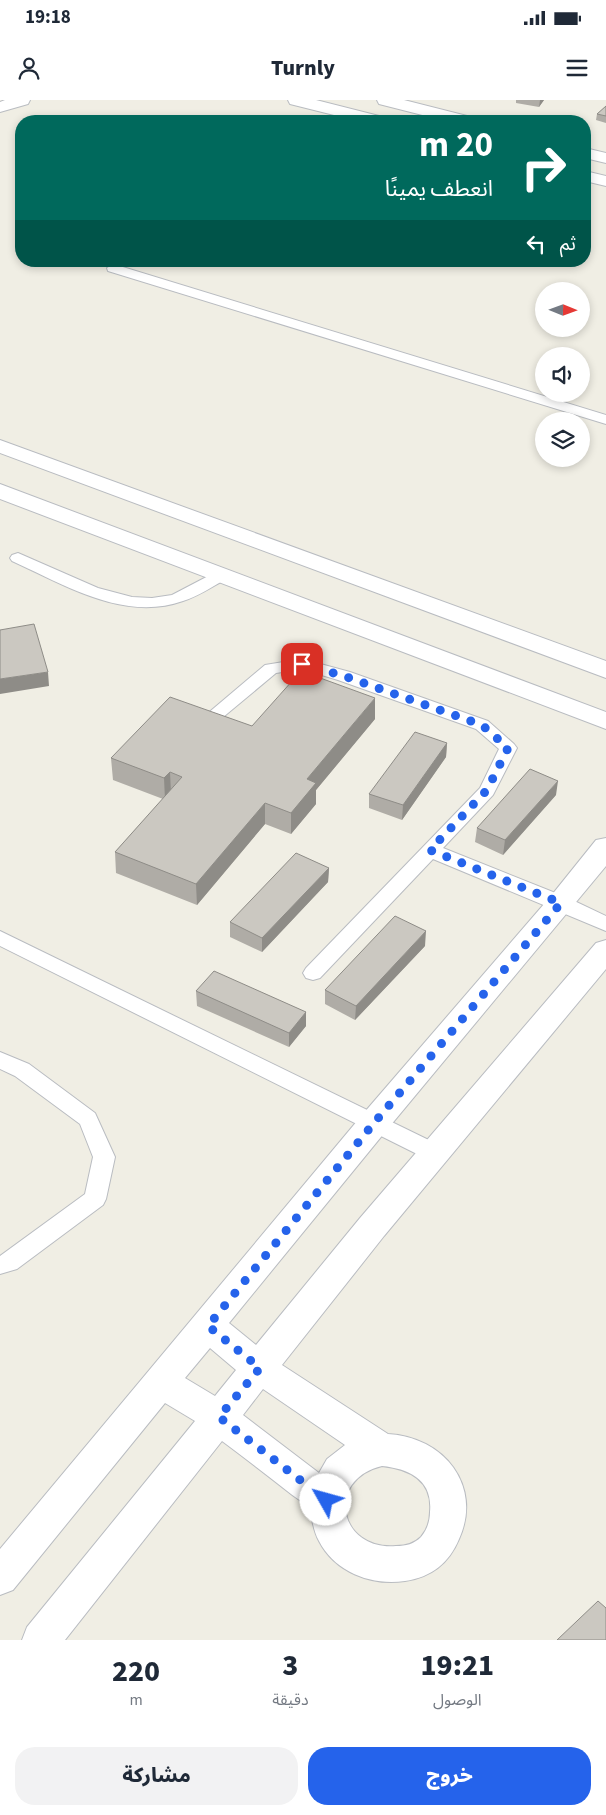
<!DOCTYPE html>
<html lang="ar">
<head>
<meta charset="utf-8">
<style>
	:root { --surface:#fff; --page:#f2f2f3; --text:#1f2937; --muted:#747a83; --accent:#2563eb }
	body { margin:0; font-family:"Source Sans 3","Noto Sans Arabic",sans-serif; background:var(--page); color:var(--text); direction:rtl; height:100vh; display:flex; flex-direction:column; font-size:19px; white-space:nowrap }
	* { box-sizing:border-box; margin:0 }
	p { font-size:16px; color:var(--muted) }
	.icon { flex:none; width:28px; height:28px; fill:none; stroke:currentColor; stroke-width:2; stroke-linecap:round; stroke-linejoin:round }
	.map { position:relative; height:1540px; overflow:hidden; direction:ltr }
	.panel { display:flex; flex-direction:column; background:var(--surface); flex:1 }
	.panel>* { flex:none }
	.top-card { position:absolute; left:15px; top:15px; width:576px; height:152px; border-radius:20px; box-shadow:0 2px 8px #0003; direction:rtl; background:#00695c; color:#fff; overflow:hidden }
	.needle { width:32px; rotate:91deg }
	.tools { position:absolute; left:535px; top:182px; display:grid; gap:10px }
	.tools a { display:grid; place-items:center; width:55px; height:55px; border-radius:50%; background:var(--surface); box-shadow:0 2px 8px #0003; font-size:25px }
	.pin { position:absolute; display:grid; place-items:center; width:42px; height:42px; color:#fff; margin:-21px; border-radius:10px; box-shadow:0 2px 8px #0006 }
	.me { position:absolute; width:55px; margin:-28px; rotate:308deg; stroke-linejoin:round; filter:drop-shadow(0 0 4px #0008) }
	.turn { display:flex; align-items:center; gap:18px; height:105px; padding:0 15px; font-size:22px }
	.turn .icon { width:65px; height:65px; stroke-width:2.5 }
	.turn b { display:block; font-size:35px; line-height:42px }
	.then { display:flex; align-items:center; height:48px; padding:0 15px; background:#0003; gap:10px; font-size:19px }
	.eta { display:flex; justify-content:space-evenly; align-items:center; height:85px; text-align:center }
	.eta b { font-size:30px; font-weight:800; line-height:35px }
	.button { display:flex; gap:10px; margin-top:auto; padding:10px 15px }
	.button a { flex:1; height:58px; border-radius:20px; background:var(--accent); color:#fff; font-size:20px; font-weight:800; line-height:58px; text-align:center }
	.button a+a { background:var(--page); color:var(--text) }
	.status { display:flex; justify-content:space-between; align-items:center; height:35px; padding:0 25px; background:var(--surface); direction:ltr }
	.status svg { height:14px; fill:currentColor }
	header { display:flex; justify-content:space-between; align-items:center; height:65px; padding:0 15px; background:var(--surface); font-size:22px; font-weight:800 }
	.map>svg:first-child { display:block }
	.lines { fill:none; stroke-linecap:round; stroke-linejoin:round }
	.service-casing { stroke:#b9bcc1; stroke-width:2 }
	.minor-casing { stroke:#b9bcc1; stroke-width:2 }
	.tertiary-casing { stroke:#b9bcc1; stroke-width:2 }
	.service { fill:#fff; fill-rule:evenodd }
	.minor { fill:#fff; fill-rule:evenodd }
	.tertiary { fill:#fff; fill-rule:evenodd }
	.wall { fill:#afaca6 }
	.shaded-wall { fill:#8e8c87 }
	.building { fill:#cbc8c1; stroke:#8e8c87 }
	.route { stroke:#2563eb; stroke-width:9; stroke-dasharray:0 16.2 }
</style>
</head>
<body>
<div class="status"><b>19:18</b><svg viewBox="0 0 49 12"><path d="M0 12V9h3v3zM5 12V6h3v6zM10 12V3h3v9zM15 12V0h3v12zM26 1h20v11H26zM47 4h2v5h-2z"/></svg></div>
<header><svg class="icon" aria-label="menu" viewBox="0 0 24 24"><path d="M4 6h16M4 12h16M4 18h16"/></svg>Turnly<svg class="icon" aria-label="person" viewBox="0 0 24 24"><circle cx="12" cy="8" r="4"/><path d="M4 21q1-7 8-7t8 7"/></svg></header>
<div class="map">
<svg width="606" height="1540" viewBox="0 0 606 1540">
	<rect width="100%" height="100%" fill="#f0eee4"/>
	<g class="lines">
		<defs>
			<path id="service" d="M113,164L606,315V324L108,171L107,168Z
				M18,453L98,488L132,497L152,498L172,495L216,472H228L230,475L228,478C213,486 199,496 183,501C124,522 65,485 12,461L10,458L12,455Z
				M302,559L350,572L488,621L514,644L517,648L493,695L443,748L568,798L606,816V831L433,759L320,878L313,880L306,878L303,873L306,868L480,688L499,649L476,629L338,580L302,569L276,573L222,618L216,620L210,618L207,614L265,565Z
				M0,831L443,1047L446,1053L443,1059L435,1062L427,1059L0,846Z
				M0,952L29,964L95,1013L115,1057L106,1099L103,1105L17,1169L0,1174V1156L85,1094L93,1057L80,1024L15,976L0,969Z"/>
			<path id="minor" d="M5,0H30L28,4L0,12V2Z
				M288,0H316L383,17L385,21H358L290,4Z
				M377,0H404L471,17L473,21H446L379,4Z
				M585,48L606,53V63L585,58Z
				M585,71L606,76V86L585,81Z
				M606,738V766L385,1032L229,1223L256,1245L360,1118L596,843L606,840V869L384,1136L282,1265L388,1334C444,1337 483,1386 459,1439C449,1463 432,1477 405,1481C371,1486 335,1472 319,1441C313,1431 313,1418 308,1409C306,1403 296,1398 291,1394C268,1376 245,1358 222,1341L65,1540H22L27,1527L195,1321L165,1303L13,1490L0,1495V1449L363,1014L551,796L596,740ZM210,1248L236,1270L215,1296L185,1278ZM263,1289L345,1345L327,1359L319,1373L243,1315ZM382,1366C410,1369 433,1380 430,1412C430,1421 427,1430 421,1437C414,1444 406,1446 396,1446C339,1451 324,1380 382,1366Z"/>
			<path id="tertiary" d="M0,340L606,561V578L0,353Z
				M0,384L606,612V629L0,399Z"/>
		</defs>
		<use href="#service" class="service-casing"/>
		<use href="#minor" class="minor-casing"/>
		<use href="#tertiary" class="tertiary-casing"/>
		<use href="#service" class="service"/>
		<use href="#minor" class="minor"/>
		<use href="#tertiary" class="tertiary"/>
	</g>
	<path class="wall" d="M516,0H544L539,7L516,3Z
		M606,6V23L596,20L597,14Z
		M375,619L316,690V704L291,734L265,724L197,805L116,773L115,752L163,699L113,680L111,658Z
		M447,643L446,657L402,720L369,708V694Z
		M556,695L503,755L475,742L477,728Z
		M329,768L328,782L262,852L230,837V822Z
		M425,846L355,920L325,904V890Z
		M196,891L306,912V926L289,947L197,906Z"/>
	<path class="shaded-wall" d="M540,0H544L539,7Z
		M48,572L49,586L0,594V579Z
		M375,598V619L316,690V704L291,734V713L307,679Z
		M447,643L446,657L402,720L403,705Z
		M170,672L171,693L165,700L164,678Z
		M558,681L556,695L503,755L505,740Z
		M265,703V724L197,805L196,784Z
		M329,768L328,782L262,852V838Z
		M426,831L425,846L355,920L356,906Z
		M306,912V926L289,947V933Z"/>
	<path class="building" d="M606,6V16L597,14Z
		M34,524L48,572L0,579V530Z
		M301,571L375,598L307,679L316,683L291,713L265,703L196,784L115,752L182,677L170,672L164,678L111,658L170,597L252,626Z
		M415,632L447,643L403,705L369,694Z
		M530,669L558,681L505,740L477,728Z
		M296,753L329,768L262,838L230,822Z
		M395,816L426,831L356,906L325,890Z
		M214,871L306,912L289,933L196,891Z
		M598,1501L606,1508V1540H557Z"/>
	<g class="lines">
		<path class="route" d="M302,564L344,576L482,625L508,648L487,690L430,750L561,803L374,1023L208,1226L260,1268L219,1317L326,1400"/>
	</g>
</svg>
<div class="tools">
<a><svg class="needle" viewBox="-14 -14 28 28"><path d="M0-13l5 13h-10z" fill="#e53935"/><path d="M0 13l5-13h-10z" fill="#747a83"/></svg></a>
<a><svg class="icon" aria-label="sound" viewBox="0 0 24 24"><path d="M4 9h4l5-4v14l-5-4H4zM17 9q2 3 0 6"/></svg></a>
<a><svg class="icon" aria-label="layers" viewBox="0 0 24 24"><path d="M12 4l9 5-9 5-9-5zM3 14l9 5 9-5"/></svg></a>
</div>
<div class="pin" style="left:302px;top:564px;background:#d93025"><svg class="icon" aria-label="arrive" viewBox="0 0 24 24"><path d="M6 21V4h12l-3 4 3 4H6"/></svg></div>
<svg class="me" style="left:326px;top:1400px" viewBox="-20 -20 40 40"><circle r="19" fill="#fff"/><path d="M0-13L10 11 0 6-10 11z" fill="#2563eb"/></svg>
<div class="top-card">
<div class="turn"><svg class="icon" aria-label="right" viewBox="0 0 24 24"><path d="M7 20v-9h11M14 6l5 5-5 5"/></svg><div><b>20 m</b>انعطف يمينًا</div></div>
<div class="then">ثم<svg class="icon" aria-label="left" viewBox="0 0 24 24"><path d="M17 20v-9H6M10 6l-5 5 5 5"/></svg></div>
</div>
</div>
<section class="panel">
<div class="eta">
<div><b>19:21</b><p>الوصول</p></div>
<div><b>3</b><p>دقيقة</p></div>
<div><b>220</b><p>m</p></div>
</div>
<div class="button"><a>خروج</a><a>مشاركة</a></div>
</section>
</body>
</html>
